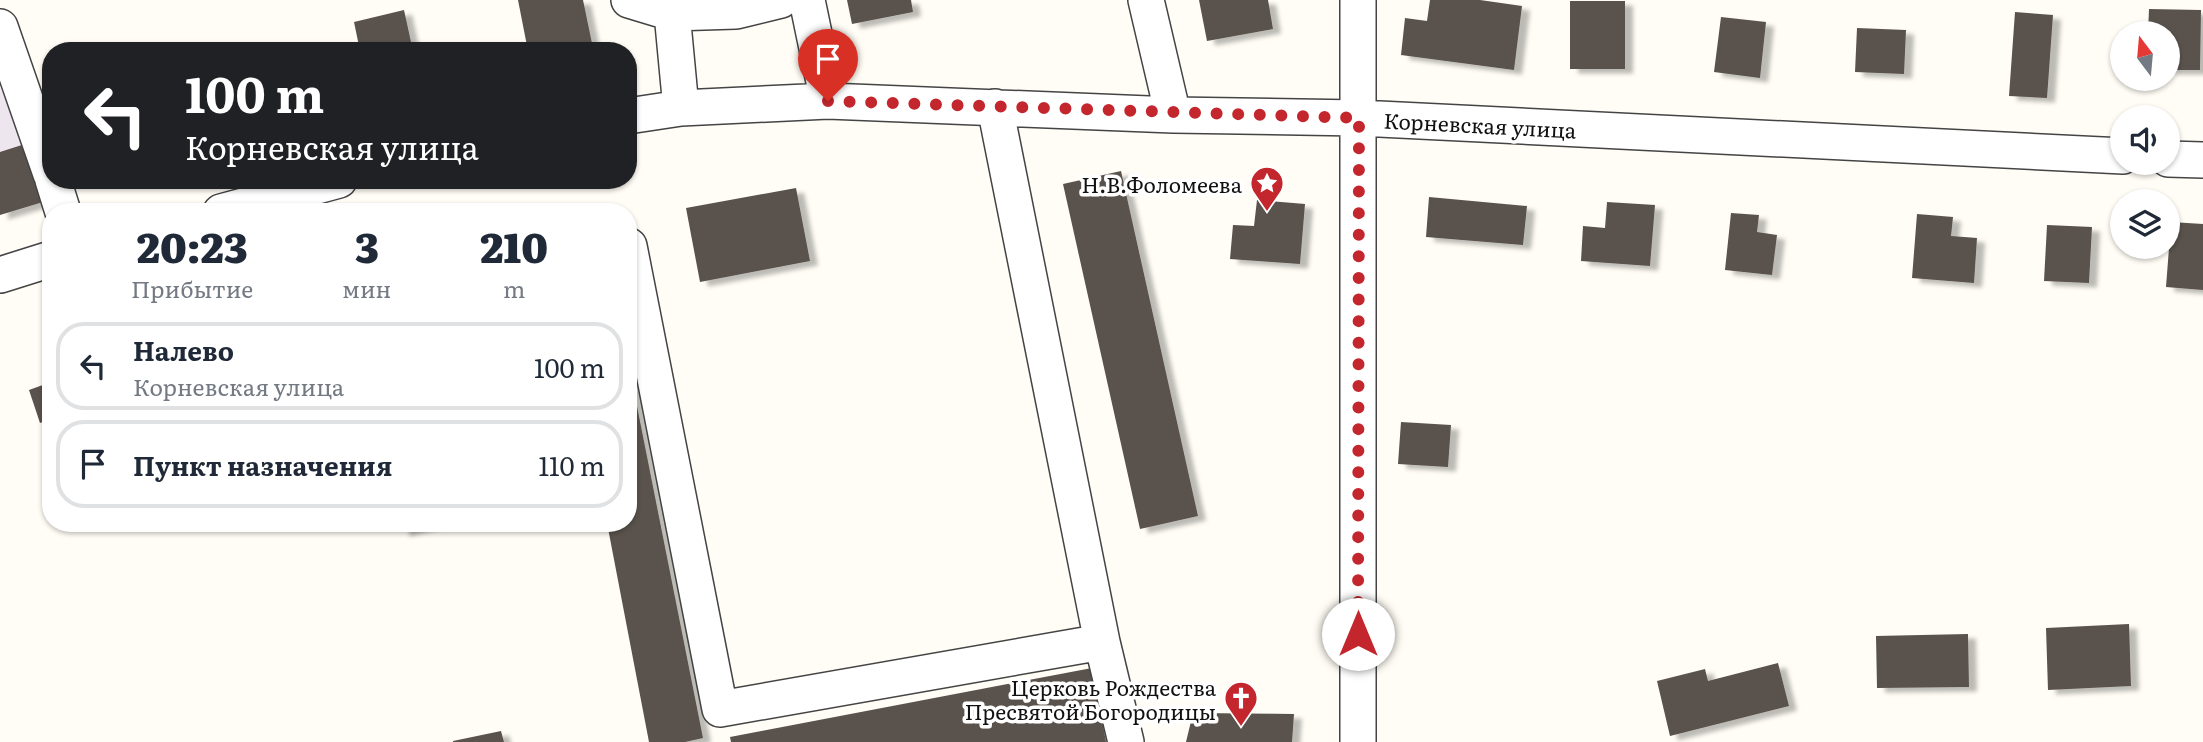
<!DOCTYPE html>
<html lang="ru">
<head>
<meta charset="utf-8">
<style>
	:root { --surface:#fff; --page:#f6f6f7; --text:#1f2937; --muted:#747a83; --line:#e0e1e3 }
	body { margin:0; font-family:Literata,serif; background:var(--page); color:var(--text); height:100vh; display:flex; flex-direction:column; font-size:26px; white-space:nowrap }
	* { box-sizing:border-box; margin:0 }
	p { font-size:23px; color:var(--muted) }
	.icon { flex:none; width:38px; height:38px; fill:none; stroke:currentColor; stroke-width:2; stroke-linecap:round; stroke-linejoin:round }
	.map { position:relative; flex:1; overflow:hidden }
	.drawer { position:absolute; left:42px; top:203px; width:595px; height:329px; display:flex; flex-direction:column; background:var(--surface); border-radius:28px; box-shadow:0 2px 5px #0004 }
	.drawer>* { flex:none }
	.top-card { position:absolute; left:42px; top:42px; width:595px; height:147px; border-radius:28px; box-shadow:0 2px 5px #0004; background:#202124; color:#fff; overflow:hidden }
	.needle { width:46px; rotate:344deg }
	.controls { position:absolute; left:2110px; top:21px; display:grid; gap:14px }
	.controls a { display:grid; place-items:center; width:70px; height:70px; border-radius:50%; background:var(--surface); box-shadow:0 2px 5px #0004; font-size:35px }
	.pin { position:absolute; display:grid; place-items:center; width:60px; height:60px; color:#fff; margin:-72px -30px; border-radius:50% 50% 50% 0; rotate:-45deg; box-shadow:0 0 7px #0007 }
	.pin .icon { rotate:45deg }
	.me { position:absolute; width:77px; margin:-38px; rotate:0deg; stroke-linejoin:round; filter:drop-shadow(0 0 5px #0008) }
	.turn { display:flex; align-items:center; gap:24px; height:147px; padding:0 28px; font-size:32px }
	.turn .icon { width:91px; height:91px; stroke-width:2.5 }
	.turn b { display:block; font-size:49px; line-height:60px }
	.eta { display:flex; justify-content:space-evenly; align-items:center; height:119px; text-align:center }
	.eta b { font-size:42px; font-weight:800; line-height:49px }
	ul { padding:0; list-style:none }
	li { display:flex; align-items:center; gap:21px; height:88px; margin:0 14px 10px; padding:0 14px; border:4px solid var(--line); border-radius:28px }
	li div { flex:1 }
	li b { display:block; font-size:26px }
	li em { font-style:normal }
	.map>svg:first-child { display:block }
	.industrial { fill:#eee6ef }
	.building { fill:#5a524d; filter:url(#shadow) }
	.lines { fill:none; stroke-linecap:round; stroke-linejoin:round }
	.minor-casing { stroke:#444; stroke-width:38 }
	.minor { stroke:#fff; stroke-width:35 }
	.route { stroke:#c4262e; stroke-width:12; stroke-dasharray:0 21.6 }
	.labels { text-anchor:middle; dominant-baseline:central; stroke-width:7; stroke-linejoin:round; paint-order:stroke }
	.street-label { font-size:21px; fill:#111; stroke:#fff }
	.poi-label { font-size:21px; fill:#111; stroke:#fff; text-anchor:end }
</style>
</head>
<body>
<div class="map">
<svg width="2203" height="742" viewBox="0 0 2203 742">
	<defs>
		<filter id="shadow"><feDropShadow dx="8" dy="4.5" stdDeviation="2" flood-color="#0004"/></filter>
	</defs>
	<rect width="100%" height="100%" fill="#fffdf5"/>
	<path class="industrial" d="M0,87L25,144L0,215Z"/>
	<path class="building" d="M518,0H583L593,48L528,51Z
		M847,0H911L913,12L852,24Z
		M1199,0H1268L1273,29L1207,41Z
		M1430,0H1480L1522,6L1514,70L1401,55L1405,18L1427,21Z
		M1570,1H1625V69H1570Z
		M2149,9L2201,10L2200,70H2168V33H2148Z
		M404,10L413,51H360L354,22Z
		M2015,12L2053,15L2047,98L2009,96Z
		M1721,17L1766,22L1760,78L1714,72Z
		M1857,28L1906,30L1904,74L1855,72Z
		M25,144L43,202L0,215V152Z
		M1121,171L1198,516L1140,529L1063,184Z
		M796,188L810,261L700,282L686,208Z
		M1429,197L1527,206L1523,245L1426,237Z
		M1257,200L1305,204L1300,264L1230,259L1233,225L1254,226Z
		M1607,202L1655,205L1650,266L1581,261L1583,226L1605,228Z
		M1731,213L1759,215L1757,232L1777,235L1772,275L1725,270Z
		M1917,214L1953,217L1951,236L1977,238L1974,283L1912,278Z
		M2171,222L2203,224V290L2166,287Z
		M2047,225L2092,227L2089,283L2044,281Z
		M628,361L703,738L685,742H649L607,523H628Z
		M51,382V419L40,423L29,390Z
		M1401,422L1451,425L1448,467L1398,464Z
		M400,523H433V524L402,532Z
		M2129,624L2131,686L2048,690L2046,628Z
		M1968,634L1969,687L1877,688L1876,636Z
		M1778,663L1789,706L1670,736L1657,681L1705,669L1708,681Z
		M1092,668L1106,742H731L730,737Z
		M1193,713L1294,714L1292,742H1186Z
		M501,731L504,742H453V741Z"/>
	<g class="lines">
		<defs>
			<path id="minor" d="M629,0L672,13L736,11L781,0
				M807,0L828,101
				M1146,0L1173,115
				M1358,0V742
				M672,13L681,108
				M0,27L51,174
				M995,107L1102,642
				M628,116L681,108L828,101L1173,115L1359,118L2123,156
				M2168,159L2203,160
				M53,180L63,212
				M221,212L339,180
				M629,246L720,709L1102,642L1126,742
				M0,275L51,259"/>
		</defs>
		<use href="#minor" class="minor-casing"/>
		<use href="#minor" class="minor"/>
	</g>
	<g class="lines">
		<path class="route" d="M828,101L1359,118L1358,634"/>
	</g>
	<defs>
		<symbol id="sight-pin" viewBox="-11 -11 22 30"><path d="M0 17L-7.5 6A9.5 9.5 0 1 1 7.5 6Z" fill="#c4262e" stroke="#fff"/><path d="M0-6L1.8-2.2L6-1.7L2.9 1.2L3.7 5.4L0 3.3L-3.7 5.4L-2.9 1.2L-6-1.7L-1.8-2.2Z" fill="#fff"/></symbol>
		<symbol id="church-pin" viewBox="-11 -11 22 30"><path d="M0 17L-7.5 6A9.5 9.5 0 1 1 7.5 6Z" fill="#c4262e" stroke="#fff"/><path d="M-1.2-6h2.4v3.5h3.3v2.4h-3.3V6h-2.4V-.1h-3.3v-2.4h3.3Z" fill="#fff"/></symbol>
	</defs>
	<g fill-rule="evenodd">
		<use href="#sight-pin" x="1248" y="164" width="38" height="52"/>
		<use href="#church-pin" x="1222" y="679" width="38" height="52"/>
	</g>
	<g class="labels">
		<g class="street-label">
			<text transform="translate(1480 124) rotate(3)">Корневская улица</text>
		</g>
		<g class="poi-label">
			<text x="1242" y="183">Н.В.Фоломеева</text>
			<text x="1216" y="686">Церковь Рождества<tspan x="1216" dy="24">Пресвятой Богородицы</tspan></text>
		</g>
	</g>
</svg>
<div class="controls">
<a><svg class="needle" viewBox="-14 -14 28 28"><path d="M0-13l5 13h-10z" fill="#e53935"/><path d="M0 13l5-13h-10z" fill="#747a83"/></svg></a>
<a><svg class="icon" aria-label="sound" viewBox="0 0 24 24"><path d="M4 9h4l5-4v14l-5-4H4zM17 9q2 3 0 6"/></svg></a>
<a><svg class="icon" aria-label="layers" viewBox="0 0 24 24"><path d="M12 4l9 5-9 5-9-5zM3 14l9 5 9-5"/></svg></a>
</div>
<div class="pin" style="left:828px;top:101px;background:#d93025"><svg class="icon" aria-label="arrive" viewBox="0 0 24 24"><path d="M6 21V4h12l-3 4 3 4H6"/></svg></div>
<svg class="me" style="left:1358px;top:634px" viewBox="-20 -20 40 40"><circle r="19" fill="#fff"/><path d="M0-13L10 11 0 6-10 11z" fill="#c4262e"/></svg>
<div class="top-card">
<div class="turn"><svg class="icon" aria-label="left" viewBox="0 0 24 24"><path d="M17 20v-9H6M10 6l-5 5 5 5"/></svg><div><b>100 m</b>Корневская улица</div></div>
</div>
<section class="drawer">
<div class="eta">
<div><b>20:23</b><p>Прибытие</p></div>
<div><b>3</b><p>мин</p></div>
<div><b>210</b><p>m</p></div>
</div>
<ul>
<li><svg class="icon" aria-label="left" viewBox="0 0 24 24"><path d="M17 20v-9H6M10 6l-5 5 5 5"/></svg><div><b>Налево</b><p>Корневская улица</p></div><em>100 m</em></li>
<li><svg class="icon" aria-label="arrive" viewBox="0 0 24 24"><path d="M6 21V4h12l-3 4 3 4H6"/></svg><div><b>Пункт назначения</b></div><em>110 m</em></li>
</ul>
</section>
</div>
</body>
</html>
